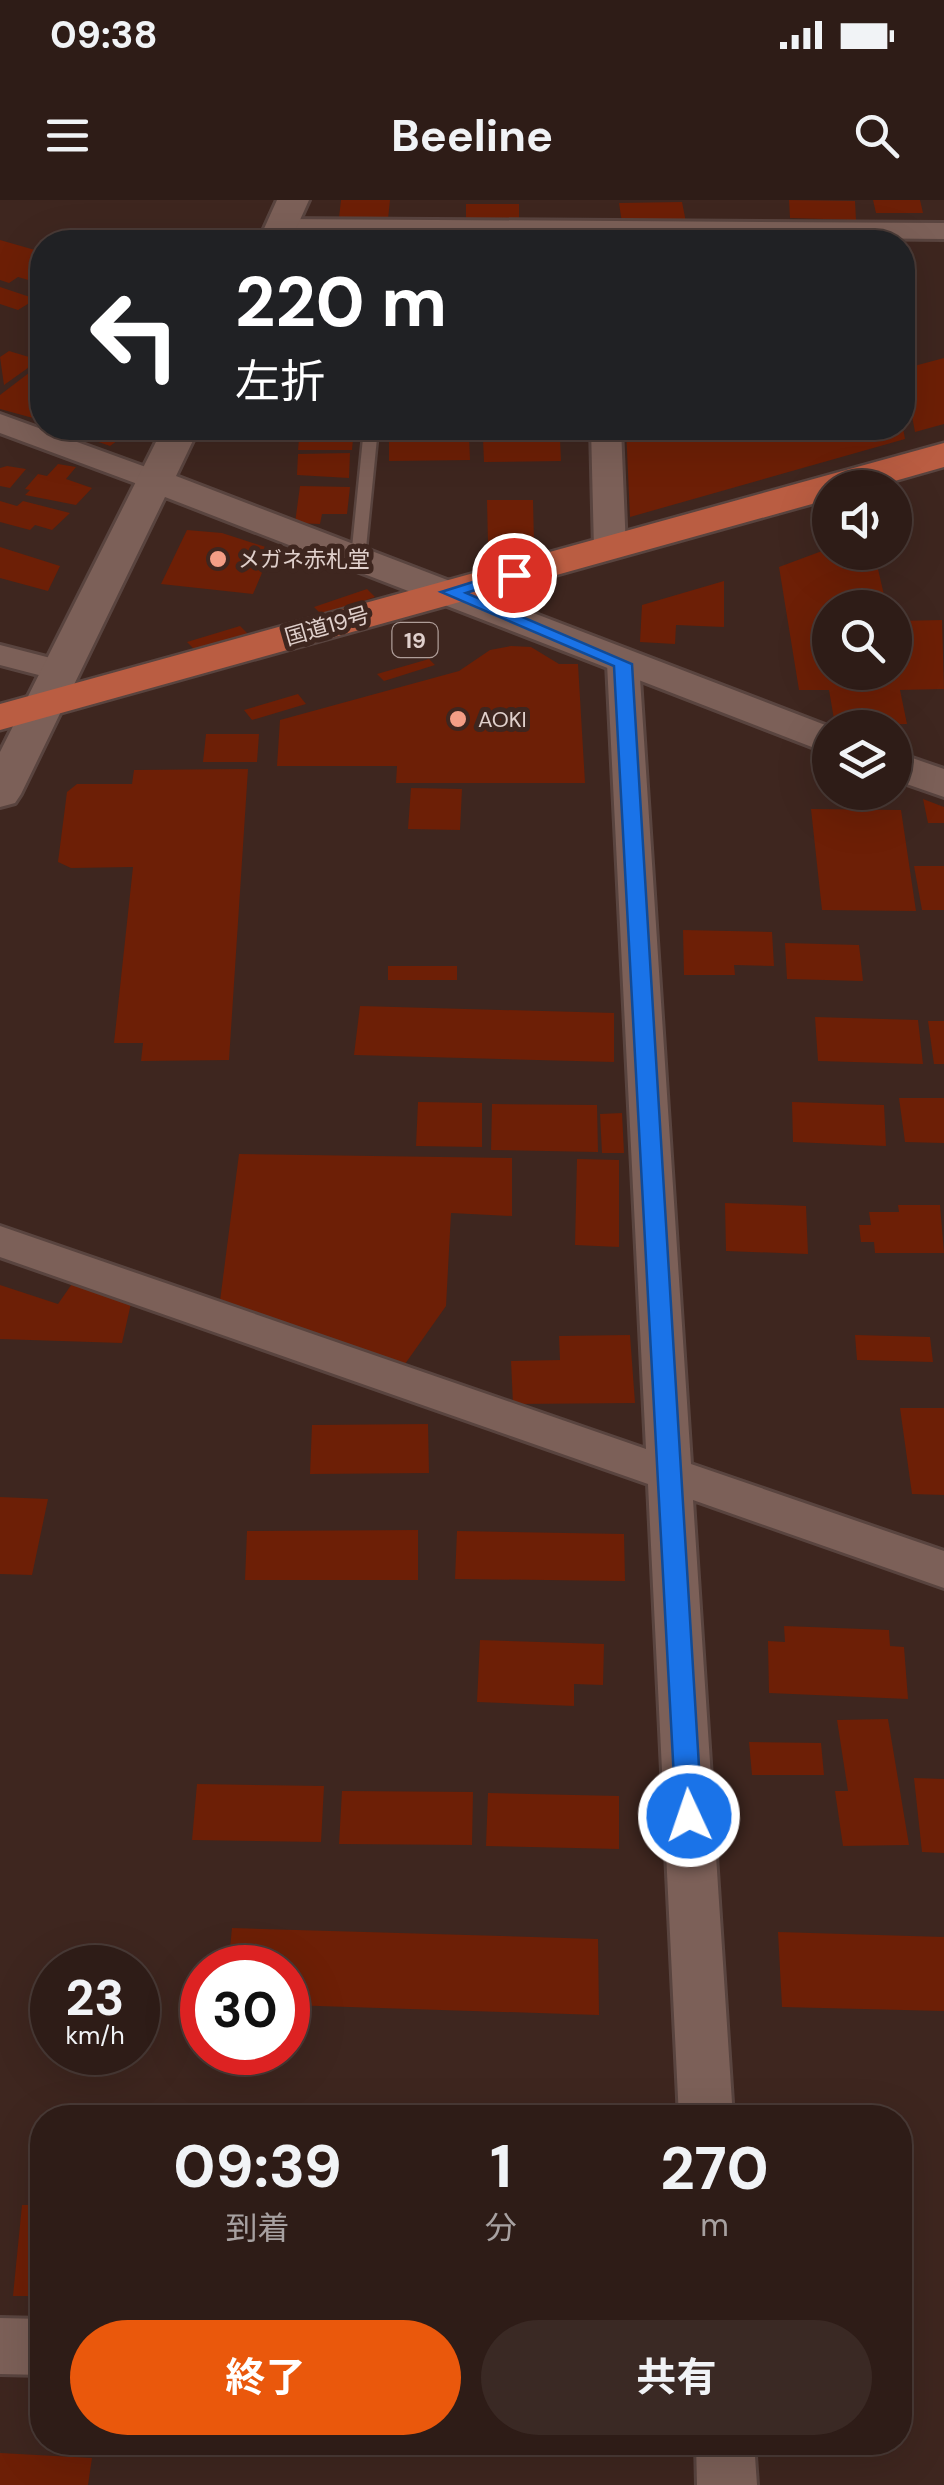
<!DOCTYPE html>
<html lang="ja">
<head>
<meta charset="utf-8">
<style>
	:root { --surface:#2e1c17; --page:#3a2924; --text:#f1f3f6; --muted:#a7a1a1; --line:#493a36; --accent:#ea580c }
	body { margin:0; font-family:"DM Sans","Noto Sans JP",sans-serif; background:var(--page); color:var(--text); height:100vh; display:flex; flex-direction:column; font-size:38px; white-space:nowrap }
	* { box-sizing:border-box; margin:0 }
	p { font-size:32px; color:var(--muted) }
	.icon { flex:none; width:55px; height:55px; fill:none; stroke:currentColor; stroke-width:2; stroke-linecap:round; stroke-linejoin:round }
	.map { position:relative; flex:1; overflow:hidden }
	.panel { position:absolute; left:30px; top:1905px; width:882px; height:350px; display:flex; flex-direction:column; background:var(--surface); border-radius:40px; box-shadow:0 10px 40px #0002,0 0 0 2px var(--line) }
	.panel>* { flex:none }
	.banner { position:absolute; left:30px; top:30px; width:885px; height:210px; border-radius:40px; box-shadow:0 10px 40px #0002,0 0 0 2px var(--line); background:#202124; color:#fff; overflow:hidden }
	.fabs { position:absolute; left:812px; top:270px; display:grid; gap:20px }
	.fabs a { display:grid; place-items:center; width:100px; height:100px; border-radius:50%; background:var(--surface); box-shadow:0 10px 40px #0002,0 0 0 2px var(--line); font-size:50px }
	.speed { position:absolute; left:30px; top:1745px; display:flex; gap:20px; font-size:50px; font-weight:700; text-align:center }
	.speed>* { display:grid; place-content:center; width:130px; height:130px; border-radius:50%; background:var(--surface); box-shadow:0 10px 40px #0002,0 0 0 2px var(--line); line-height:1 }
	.speed small { font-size:25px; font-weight:400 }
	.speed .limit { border:15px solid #d22; background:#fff; color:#111 }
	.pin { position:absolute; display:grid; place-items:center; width:85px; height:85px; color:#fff; margin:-42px; border:5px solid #fff; border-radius:50%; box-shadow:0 2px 10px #0007 }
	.me { position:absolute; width:110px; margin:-55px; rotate:357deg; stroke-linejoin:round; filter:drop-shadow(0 0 8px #0008) }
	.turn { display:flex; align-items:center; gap:35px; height:210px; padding:0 40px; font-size:45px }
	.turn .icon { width:130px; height:130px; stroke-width:2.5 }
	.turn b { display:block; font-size:70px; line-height:85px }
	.eta { display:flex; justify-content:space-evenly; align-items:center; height:170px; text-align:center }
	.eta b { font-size:60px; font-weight:700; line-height:70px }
	.cta { display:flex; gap:20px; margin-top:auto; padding:20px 40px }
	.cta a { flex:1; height:115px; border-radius:60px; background:var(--accent); color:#fff; font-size:40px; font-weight:700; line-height:115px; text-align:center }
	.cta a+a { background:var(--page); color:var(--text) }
	.status { display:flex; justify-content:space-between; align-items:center; height:70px; padding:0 50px; background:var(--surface); direction:ltr }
	.status svg { height:28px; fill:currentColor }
	header { display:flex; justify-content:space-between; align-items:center; height:130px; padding:0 40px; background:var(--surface); font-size:45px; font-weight:700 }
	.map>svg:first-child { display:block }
	.building { fill:#6d1f06 }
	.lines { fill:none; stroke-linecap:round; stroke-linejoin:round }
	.service-casing { stroke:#59443f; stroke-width:5 }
	.minor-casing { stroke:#59443f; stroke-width:6 }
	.tertiary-casing { stroke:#59443f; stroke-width:6 }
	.trunk-casing { stroke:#59443f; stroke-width:5 }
	.service { fill:#7c6058; fill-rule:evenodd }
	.minor { fill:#7c6058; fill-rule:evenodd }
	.tertiary { fill:#7c6058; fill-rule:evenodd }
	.trunk { fill:#ba5d42; fill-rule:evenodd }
	.route { fill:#1a73e8; stroke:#114b97; stroke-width:2.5 }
	.poi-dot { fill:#f49e86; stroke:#3e261f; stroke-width:4 }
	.labels { text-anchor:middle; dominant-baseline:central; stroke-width:10; stroke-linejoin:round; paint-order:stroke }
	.far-poi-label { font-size:22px; fill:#e0d0cc; stroke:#3e261f; text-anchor:start }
	.far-street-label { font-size:22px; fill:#e0d0cc; stroke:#3e261f }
	.shield { fill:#3e261f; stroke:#af9d98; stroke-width:2.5 }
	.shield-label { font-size:22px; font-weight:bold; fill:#e0d0cc }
</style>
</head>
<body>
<div class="status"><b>09:38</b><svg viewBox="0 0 49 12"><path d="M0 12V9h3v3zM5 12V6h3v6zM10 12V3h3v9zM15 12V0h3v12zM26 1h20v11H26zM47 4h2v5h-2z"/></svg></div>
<header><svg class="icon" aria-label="menu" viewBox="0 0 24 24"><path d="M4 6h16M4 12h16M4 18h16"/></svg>Beeline<svg class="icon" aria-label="search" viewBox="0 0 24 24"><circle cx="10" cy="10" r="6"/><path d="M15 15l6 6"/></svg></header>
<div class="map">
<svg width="944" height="2285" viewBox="0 0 944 2285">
	<rect width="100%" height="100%" fill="#3e261f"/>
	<path class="building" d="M341,0H390L388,19L339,18Z
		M789,0L855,1L856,20L790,18Z
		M873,0H920L923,13H876Z
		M682,2L686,22L622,23L619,3Z
		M466,4H519V21H466Z
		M388,35L481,36V42H387Z
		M0,40L42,52V84L18,77L9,83L0,80Z
		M0,87L36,99L18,110L0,104Z
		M9,151L39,160L4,185L0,157Z
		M944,158V224L915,232L903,169Z
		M42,163V210L33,218L0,209V195Z
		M87,228H116L129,232L110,246L93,240L97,234L83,230Z
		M300,228H354L352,250H298Z
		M626,228H903L905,239L630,317Z
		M469,234L470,260L389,261V235Z
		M483,239H560L561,261L484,262Z
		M350,253L349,278L297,275L298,254Z
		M58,264L76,267L66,279L92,288L76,305L25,295L30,290L25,289L38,274L47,276Z
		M7,266L26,269L10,288L0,286V268Z
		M300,286L350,287L347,314H322L320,324L295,323Z
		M487,300H533L534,343H488Z
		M0,301L17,306L23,301L70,313L52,330L35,325L30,330L0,322Z
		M187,330L222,333L272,349L253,394L161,384Z
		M0,347L60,366L48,391L0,378Z
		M830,348V352H840L843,369H878L887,408H830V472H895V421L942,420L944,489L900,490L907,524L835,525L829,490H799L779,367Z
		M724,381V427L676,425L675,444L640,442L642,405Z
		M367,389L375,397L322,415L314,407Z
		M240,426L248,434L195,450L187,442Z
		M511,446L531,447L559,464H578L585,583H396L397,566H277L280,520L459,471L490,450Z
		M429,459L435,465L384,481L377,474Z
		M298,494L306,504L252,520L244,510Z
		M206,534H259L257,562H203Z
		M248,569L229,860L141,861L143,843H114L133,667L71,668L58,662L67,592L77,584H132L134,570Z
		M411,588L462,589L460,630L408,629Z
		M923,599L944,607V623H928Z
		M811,609L901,610L916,711L822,710Z
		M914,666H944V710H922Z
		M683,730L772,732L774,766L734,765L735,775H684Z
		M785,743L859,745L863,781L787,779Z
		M388,766H457V780H388Z
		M360,806L614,813V862L354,855Z
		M815,817L918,820L923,864L818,861Z
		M928,821H944V864H934Z
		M899,898H944V943L905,942Z
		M418,902L482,903V947L416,946Z
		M792,902L884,905L886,946L793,942Z
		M492,904L597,905L598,952L491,950Z
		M622,913L624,953H602L600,914Z
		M239,954L512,958V1016L451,1013L446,1106L405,1164L220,1101Z
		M577,959L619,960V1047L575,1045Z
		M725,1003L806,1006L808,1054L726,1051Z
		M898,1005H940L944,1053H875L874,1042H861L859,1025H871L869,1012H899Z
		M74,1081L132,1099L122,1143L0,1139V1085L58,1104Z
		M630,1135L635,1203L513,1204L511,1161L560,1160L559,1136Z
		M855,1135L930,1137L933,1162L857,1160Z
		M900,1208H944V1295L912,1294Z
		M428,1224L429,1273L310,1274L312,1225Z
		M0,1297L48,1299L32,1375L0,1374Z
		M418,1330V1380H245L247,1331Z
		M457,1331L624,1334L625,1381L455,1379Z
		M784,1426L889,1430L890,1446L904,1447L908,1499L769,1493L768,1441L785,1442Z
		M480,1440L604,1444L603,1485L574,1484V1506L477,1502Z
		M888,1519L909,1645L843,1646L835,1591H848L837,1520Z
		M749,1542L821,1543L824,1575H752Z
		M914,1578L944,1579V1653L922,1652Z
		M197,1584L324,1586L321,1642L192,1640Z
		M342,1591L473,1592L472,1645L339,1644Z
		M488,1593L619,1596V1649L486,1646Z
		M232,1728L598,1739L599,1815L288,1805V1768H228Z
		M778,1732L944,1737V1811L782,1807Z
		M22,2005H42V2096H13Z
		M472,2242H616V2254L472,2250Z
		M0,2253L92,2258L88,2285H0Z"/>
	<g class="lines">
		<defs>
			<path id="service" d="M364,228H378L365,358L358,362L351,358Z"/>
			<path id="minor" d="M282,19L944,23V39L273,33L269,27L273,21Z
				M0,214L165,274L169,280L165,286H143L0,233Z
				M591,228H621L626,349L610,358L594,349Z
				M0,445L70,463L74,470L58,480L0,465Z
				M623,453L639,463L691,1264L944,1351V1388L693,1300L733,1918H679L648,1284L0,1057V1026L646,1249L607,463Z
				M0,2118L42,2119V2175L0,2174Z
				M696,2242H754L757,2285H697Z"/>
			<path id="tertiary" d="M277,0H309L290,42H258Z
				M163,228H199L176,276L833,528L830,554L165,297L21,594L15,603L0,607V552Z
				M895,552L944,569V597L895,580Z"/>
			<path id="trunk" d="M944,243V267L870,288H830V299L0,530V504Z"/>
		</defs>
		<use href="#service" class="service-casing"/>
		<use href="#minor" class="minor-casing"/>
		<use href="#tertiary" class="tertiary-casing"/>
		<use href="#trunk" class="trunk-casing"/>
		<use href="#service" class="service"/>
		<use href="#minor" class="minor"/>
		<use href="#tertiary" class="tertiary"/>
		<use href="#trunk" class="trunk"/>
	</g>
	<path class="route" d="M508,371L522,375L466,393L632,464L702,1616L698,1624H680L676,1616L614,466L441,392Z"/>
	<g class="poi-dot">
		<circle cx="218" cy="359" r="10"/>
		<circle cx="458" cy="519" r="10"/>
	</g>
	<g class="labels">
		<g class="far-poi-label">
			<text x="238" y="359">メガネ赤札堂</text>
			<text x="478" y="519">AOKI</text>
		</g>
		<g class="far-street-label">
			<text transform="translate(327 426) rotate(-16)">国道19号</text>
		</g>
		<rect class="shield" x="392.5" y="423" width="45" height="34" rx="8"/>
		<g class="shield-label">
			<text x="415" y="440">19</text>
		</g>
	</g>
</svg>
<div class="fabs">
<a><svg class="icon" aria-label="sound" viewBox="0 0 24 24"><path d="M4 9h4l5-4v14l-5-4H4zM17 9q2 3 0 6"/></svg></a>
<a><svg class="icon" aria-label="search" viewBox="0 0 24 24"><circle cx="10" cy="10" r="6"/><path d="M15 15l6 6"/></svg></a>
<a><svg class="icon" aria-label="layers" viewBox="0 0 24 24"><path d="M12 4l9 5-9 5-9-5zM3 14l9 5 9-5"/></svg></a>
</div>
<div class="speed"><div>23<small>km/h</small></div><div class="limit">30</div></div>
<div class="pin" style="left:514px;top:375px;background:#d93025"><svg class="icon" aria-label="arrive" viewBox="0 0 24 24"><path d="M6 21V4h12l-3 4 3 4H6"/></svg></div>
<svg class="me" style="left:689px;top:1616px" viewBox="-20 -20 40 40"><circle r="17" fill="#1a73e8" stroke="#fff" stroke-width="3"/><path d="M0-11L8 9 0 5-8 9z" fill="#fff"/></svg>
<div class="banner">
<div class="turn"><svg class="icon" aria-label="left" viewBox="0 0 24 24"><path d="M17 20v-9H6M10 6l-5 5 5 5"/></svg><div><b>220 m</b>左折</div></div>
</div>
<section class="panel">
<div class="eta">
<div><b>09:39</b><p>到着</p></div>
<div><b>1</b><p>分</p></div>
<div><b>270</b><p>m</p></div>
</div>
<div class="cta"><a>終了</a><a>共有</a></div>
</section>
</div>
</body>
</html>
